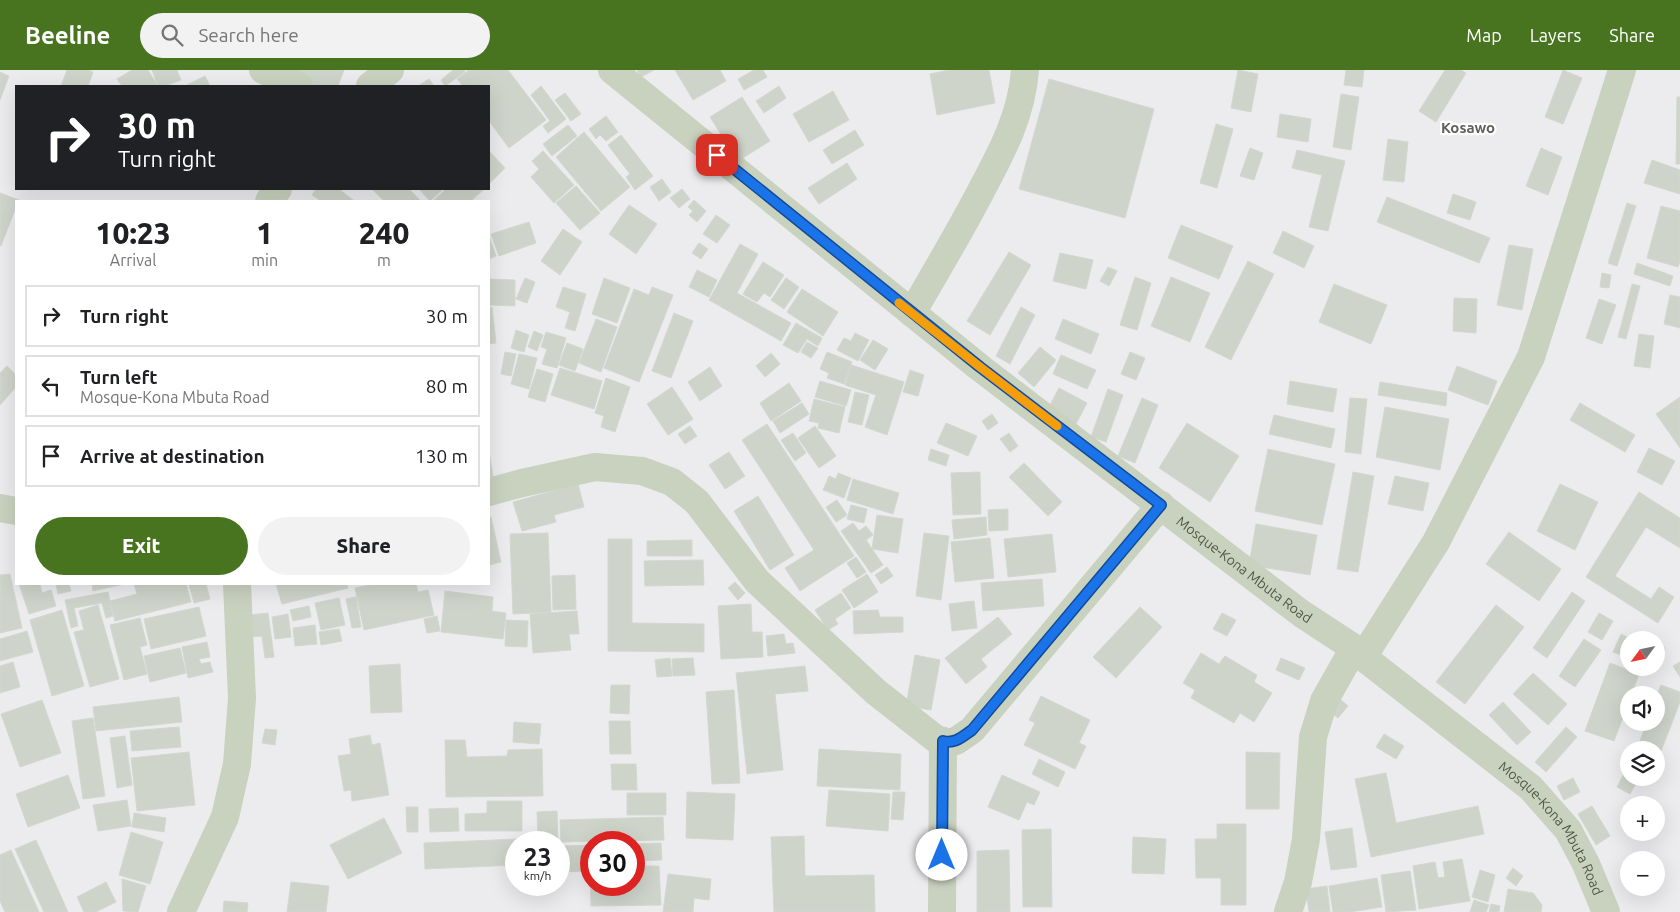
<!DOCTYPE html>
<html lang="en">
<head>
<meta charset="utf-8">
<style>
	:root { --surface:#fff; --page:#f2f2f2; --text:#202124; --muted:#757577; --line:#e0e0e0; --accent:#487420 }
	body { margin:0; font-family:Ubuntu,sans-serif; background:var(--page); color:var(--text); height:100vh; display:flex; flex-direction:column; font-size:19px; white-space:nowrap }
	* { box-sizing:border-box; margin:0 }
	p { font-size:16px; color:var(--muted) }
	.icon { flex:none; width:28px; height:28px; fill:none; stroke:currentColor; stroke-width:2; stroke-linecap:round; stroke-linejoin:round }
	.map { position:relative; flex:1; overflow:hidden }
	.sheet { position:absolute; left:15px; top:130px; width:475px; height:385px; display:flex; flex-direction:column; background:var(--surface); border-radius:0px; box-shadow:0 5px 20px #0002 }
	.sheet>* { flex:none }
	.banner { position:absolute; left:15px; top:15px; width:475px; height:105px; border-radius:0px; box-shadow:0 5px 20px #0002; background:#202124; color:#fff; overflow:hidden }
	.needle { width:32px; rotate:237deg }
	.fabs { position:absolute; left:1620px; top:561px; display:grid; gap:10px }
	.fabs a { display:grid; place-items:center; width:45px; height:45px; border-radius:50%; background:var(--surface); box-shadow:0 5px 20px #0002; font-size:25px }
	.speed { position:absolute; left:505px; top:761px; display:flex; gap:10px; font-size:25px; font-weight:700; text-align:center }
	.speed>* { display:grid; place-content:center; width:65px; height:65px; border-radius:50%; background:var(--surface); box-shadow:0 5px 20px #0002; line-height:1 }
	.speed small { font-size:12px; font-weight:400 }
	.speed .limit { border:8px solid #d22; background:#fff; color:#111 }
	.pin { position:absolute; display:grid; place-items:center; width:42px; height:42px; color:#fff; margin:-21px; border-radius:10px; box-shadow:0 2px 8px #0006 }
	.me { position:absolute; width:55px; margin:-28px; rotate:0deg; stroke-linejoin:round; filter:drop-shadow(0 0 4px #0008) }
	.turn { display:flex; align-items:center; gap:18px; height:105px; padding:0 20px; font-size:22px }
	.turn .icon { width:65px; height:65px; stroke-width:2.5 }
	.turn b { display:block; font-size:35px; line-height:42px }
	.eta { display:flex; justify-content:space-evenly; align-items:center; height:85px; text-align:center }
	.eta b { font-size:30px; font-weight:800; line-height:35px }
	.cta { display:flex; gap:10px; margin-top:auto; padding:10px 20px }
	.cta a { flex:1; height:58px; border-radius:30px; background:var(--accent); color:#fff; font-size:20px; font-weight:800; line-height:58px; text-align:center }
	.cta a+a { background:var(--page); color:var(--text) }
	ul { padding:0; list-style:none }
	li { display:flex; align-items:center; gap:15px; height:62px; margin:0 10px 8px; padding:0 10px; border:2px solid var(--line); border-radius:0px }
	li div { flex:1 }
	li b { display:block; font-size:19px }
	li em { font-style:normal }
	header { display:flex; align-items:center; gap:30px; box-sizing:border-box; height:70px; padding:0 25px; background:var(--accent); color:#fff }
	header strong { font-size:24px }
	nav { display:flex; gap:28px; margin-inline-start:auto; font-size:18px }
	.search { width:350px; height:45px; background:var(--page); display:flex; align-items:center; gap:12px; box-sizing:border-box; padding:0 18px; border-radius:28px; color:var(--muted); font-size:19px }
	.map>svg:first-child { display:block }
	.building { fill:#ced4ca; stroke:#d2d8d0 }
	.lines { fill:none; stroke-linecap:round; stroke-linejoin:round }
	.minor { stroke:#c9d1bf; stroke-width:28 }
	.route-casing { stroke:#114b97; stroke-width:12 }
	.route { stroke:#1a73e8; stroke-width:9 }
	.slow { stroke:#f59e0b; stroke-width:9 }
	.labels { text-anchor:middle; dominant-baseline:central; stroke-width:4.5; stroke-linejoin:round; paint-order:stroke }
	.street-label { font-size:14px; fill:#505944; stroke:#fff }
	.neighbourhood-label { font-size:15px; font-weight:bold; fill:#5d6159; stroke:#fff }
</style>
</head>
<body>
<header>
<strong>Beeline</strong>
<div class="search"><svg class="icon" aria-label="search" viewBox="0 0 24 24"><circle cx="10" cy="10" r="6"/><path d="M15 15l6 6"/></svg>Search here</div>
<nav><a>Map</a><a>Layers</a><a>Share</a></nav>
</header>
<div class="map">
<svg width="1680" height="842" viewBox="0 0 1680 842">
	<rect width="100%" height="100%" fill="#ececef"/>
	<path class="building" d="M67,0H88L93,2L88,16H61Z
		M132,0H148L158,16H122L117,9Z
		M152,0H177L181,10L164,16H158Z
		M294,0H344L338,16H309Z
		M453,0H464L465,2L445,16L441,10Z
		M469,0H508L546,50L509,78L489,51V16H463L457,9Z
		M637,0H654L641,7Z
		M675,0H720L726,11L693,30Z
		M754,0H763L767,7L744,20L738,9Z
		M949,0H989L995,33L937,45L930,4Z
		M1238,0L1258,4L1251,42L1231,38Z
		M1346,0H1364L1362,17L1344,15Z
		M1445,0H1461L1466,3L1436,52L1419,41Z
		M1563,0L1582,8L1563,54L1545,47Z
		M0,2L9,6L0,30Z
		M205,6L210,16H185Z
		M429,9L434,16H418Z
		M1049,9L1154,39L1125,148L1019,119Z
		M541,16L566,49L548,63L543,56L550,51L531,25Z
		M779,16L786,28L764,43L756,31Z
		M833,21L849,50L809,72L793,44Z
		M565,23L581,44L571,51L555,30Z
		M1341,24L1359,27L1351,80L1333,77Z
		M742,27L770,71L738,91L710,47Z
		M1677,27H1680V94H1676Z
		M1280,44L1311,49L1308,72L1277,67Z
		M606,46L618,62L606,71L600,65L596,69L589,59Z
		M1216,54L1233,59L1217,118L1200,113Z
		M568,55L577,66L552,86L543,74Z
		M855,60L864,75L832,94L823,80Z
		M584,62L630,117L601,141L556,87Z
		M621,65L653,106L635,120L626,107L630,104L608,75Z
		M1388,69L1408,72L1404,112L1383,110Z
		M1250,78L1263,83L1254,110L1240,106Z
		M1541,78L1562,87L1548,125L1526,116Z
		M1297,80L1345,91L1328,161L1309,157L1322,105L1292,98Z
		M489,81L505,98L489,114Z
		M543,81L574,115L554,133L531,107L539,99L532,91Z
		M1652,90L1680,100V124L1644,113Z
		M847,93L857,109L819,134L808,118Z
		M662,109L671,122L659,131L650,117Z
		M576,116L600,143L580,160L556,133Z
		M316,119H339L353,130L352,131H321L312,125Z
		M372,119H409L421,131H384Z
		M419,119H443L430,131Z
		M446,119H484L471,131H433Z
		M682,119L690,129L679,138L670,128Z
		M0,123L19,130L16,131V137L1,176L0,175Z
		M1453,124L1476,132L1470,150L1447,143Z
		M1387,127L1490,168L1479,193L1377,152Z
		M694,130L706,141L697,152L689,145L693,141L688,137Z
		M1627,133L1636,136L1617,196L1608,193Z
		M629,135L657,154L636,184L609,164Z
		M1661,136L1680,141V191L1678,197L1647,188Z
		M716,145L730,155L717,173L703,164Z
		M529,152L536,173L499,186L491,164Z
		M1181,155L1233,176L1219,209L1168,188Z
		M563,159L582,172L560,205L541,191Z
		M1283,161L1314,176L1304,198L1273,183Z
		M489,166L496,186L489,189Z
		M699,173L708,179L701,189L692,183Z
		M740,174L758,184L737,223L791,253L781,271L709,230Z
		M1509,175L1533,179L1522,240L1497,235Z
		M1009,182L1031,195L990,265L967,251Z
		M1060,183L1093,190L1086,219L1053,211Z
		M1248,191L1274,204L1231,290L1205,277Z
		M763,192L784,205L770,227L764,223L757,232L743,224Z
		M1637,193L1673,206L1670,216L1634,204Z
		M1108,197L1117,201L1109,216L1100,211Z
		M697,200L717,210L709,227L689,217Z
		M1602,203L1611,205L1609,218L1600,217Z
		M1135,207L1151,213L1137,260L1120,255Z
		M1171,207L1210,223L1190,272L1151,256Z
		M525,208L535,212L527,233L516,229Z
		M604,208L630,218L617,253L592,244Z
		M786,208L799,217L784,239L771,230Z
		M489,209L515,210V236L489,235Z
		M1334,214L1387,235L1371,274L1319,252Z
		M1632,214L1640,216L1626,269L1618,267Z
		M563,217L586,224L575,261L565,258L570,242L556,237Z
		M652,217L673,225L639,312L604,298L634,219L649,225Z
		M802,219L838,242L823,266L787,242Z
		M1670,225L1680,227V258L1664,254Z
		M1454,228L1477,229L1476,263L1453,261Z
		M1599,229L1616,235L1602,274L1586,268Z
		M492,237L496,273L489,274V238Z
		M1021,237L1035,245L1010,294L996,286Z
		M674,243L693,251L671,308L652,301Z
		M596,249L617,257L601,302L579,293Z
		M1063,249L1099,264L1091,284L1055,269Z
		M796,253L822,268L818,276L807,269L798,283L783,275Z
		M516,260L529,265L524,282L511,278Z
		M534,261L543,265L537,281L528,277Z
		M546,262L566,268L557,298L542,294L547,279L541,277Z
		M855,263L869,270L858,291L837,280L844,268L851,271Z
		M1639,264L1654,266L1650,298L1634,296Z
		M873,270L888,279L875,300L860,290Z
		M807,272L818,278L811,288L801,282Z
		M567,273L583,279L575,301L559,295Z
		M1040,277L1056,290L1034,317L1018,303Z
		M505,282L516,284L511,306L501,304Z
		M827,282L852,292L844,314L827,308L829,303L820,299Z
		M1130,282L1145,288L1136,310L1121,304Z
		M771,283L780,294L765,307L756,296Z
		M519,284L537,288L529,319L511,314Z
		M1061,285L1096,300L1087,319L1053,304Z
		M851,295L904,312L887,365L865,357L876,325L845,315Z
		M7,296L16,305V317L0,335V303Z
		M1457,296L1497,311L1488,335L1448,320Z
		M710,297L722,316L700,331L688,312Z
		M560,298L602,311L594,339L551,325Z
		M537,299L553,304L545,332L528,327Z
		M910,300L924,305L918,326L903,322Z
		M606,308L630,317L615,362L601,357L604,346L595,343Z
		M820,311L851,320L846,336L815,327Z
		M1290,311L1337,319L1333,342L1287,334Z
		M1380,312L1447,323L1446,336L1378,325Z
		M789,313L801,331L771,351L760,333Z
		M672,317L693,349L668,365L647,334Z
		M1059,318L1087,333L1076,354L1048,339Z
		M1108,319L1123,325L1106,372L1091,367Z
		M855,322L869,325L862,355L848,352Z
		M1680,327V378L1656,344Z
		M1142,328L1158,335L1135,393L1118,386Z
		M1350,328L1367,329L1361,384L1345,382Z
		M814,329L845,337L839,363L818,358L819,353L809,351Z
		M802,333L809,344L780,363L773,351Z
		M1580,333L1635,365L1625,382L1570,350Z
		M1385,337L1449,349L1440,400L1376,387Z
		M992,344L998,353L988,360L982,351Z
		M1274,345L1335,359L1331,378L1269,364Z
		M946,353L977,366L968,386L937,373Z
		M1187,353L1239,386L1210,432L1159,398Z
		M767,354L854,486L800,521L785,498L814,480L742,370Z
		M690,356L697,366L685,374L678,364Z
		M815,356L836,386L819,398L798,368Z
		M793,363L806,383L795,391L781,370Z
		M1009,363L1018,376L1010,382L1000,369Z
		M1649,378L1675,391L1662,415L1637,402Z
		M931,379L949,385L946,396L928,390Z
		M1268,379L1335,394L1322,455L1255,441Z
		M489,382L494,412H489Z
		M729,382L745,406L725,419L709,395Z
		M1024,393L1062,432L1048,446L1009,407Z
		M980,402L981,444L953,445L951,403Z
		M1353,402L1374,406L1358,502L1337,499Z
		M838,403L851,408L844,428L823,420L829,406L836,409Z
		M1395,406L1429,413L1423,441L1388,434Z
		M853,409L899,423L893,444L847,430Z
		M578,414L584,437L554,445L556,452L522,461L513,432Z
		M1560,414L1598,432L1575,480L1537,461Z
		M1639,422L1680,448V478L1646,457L1615,506L1651,529L1659,517L1674,527L1658,553L1586,507Z
		M758,426L794,485L770,500L734,441Z
		M837,430L847,445L836,452L826,437Z
		M851,435L867,439L864,453L847,449Z
		M1008,439V460L989,461L988,440Z
		M877,445L903,449L898,483L872,479Z
		M489,447H491L501,492L489,495Z
		M986,447L987,465L954,469L952,450Z
		M853,453L859,461L866,456L873,465L866,470L883,495L871,503L841,461Z
		M1256,454L1317,465L1310,505L1249,495Z
		M1509,462L1561,499L1539,531L1486,494Z
		M548,463L551,542L513,544L510,464Z
		M924,463L949,466L941,530L916,526Z
		M1052,464L1056,502L1008,507L1004,469Z
		M990,468L994,508L955,512L951,472Z
		M608,469H632V553L704,554V582L608,581Z
		M692,470V486H647V471Z
		M856,487L866,502L857,508L847,493Z
		M703,490L704,515L645,516L644,491Z
		M887,497L893,506L881,514L875,505Z
		M10,504L22,558L0,563V505Z
		M867,504L878,522L854,538L842,520Z
		M575,505L576,539L553,540L552,506Z
		M1042,509L1044,536L983,541L981,513Z
		M735,512L745,523L738,530L728,518Z
		M19,514H40L42,523L51,520L56,536L29,544Z
		M56,514H69L71,521L58,524Z
		M92,514H125L93,521Z
		M134,514H186L191,532L115,551L110,531L137,524Z
		M189,514H206L210,529L194,533Z
		M276,514H347L348,518L282,534Z
		M374,514H416L418,522L428,520L434,545L364,560L355,518Z
		M445,521L493,527L492,541L506,543L503,569L441,562Z
		M108,522L113,546L106,548L102,533L74,538L78,556L71,558L65,530Z
		M1572,522L1585,531L1547,588L1533,578Z
		M841,523L851,538L835,549L838,554L828,560L815,540Z
		M356,527L361,557L352,558L346,529Z
		M339,528L345,555L321,560L315,533Z
		M974,531L977,558L952,561L949,534Z
		M751,534L752,562H762L763,587L721,589L718,536Z
		M98,535L119,609L90,617L74,562L84,560L79,541Z
		M1496,535L1524,557L1465,634L1436,612Z
		M309,536L311,547L293,551L290,540Z
		M199,537L206,566L151,579L144,549Z
		M1140,537L1162,557L1116,608L1093,587Z
		M62,540L84,616L52,626L30,550Z
		M878,540L880,547H903V562L854,564L853,541Z
		M577,541L579,564H569L571,580L533,583L530,544Z
		M268,543L274,587L265,588L262,566L251,567L249,545Z
		M1222,543L1236,550L1227,566L1213,559Z
		M1599,543L1613,551L1602,570L1588,562Z
		M288,544L291,567L275,569L272,547Z
		M437,546L440,561L427,563L424,549Z
		M998,547L1012,564L981,589L987,597L966,614L945,588Z
		M140,548L147,575L140,577L147,604L124,610L110,555Z
		M506,550L528,551L527,577L505,576Z
		M315,555L317,574L295,576L293,558Z
		M339,559L342,571L321,575L319,562Z
		M27,561L33,582L0,591V569Z
		M784,564L786,574L793,573L795,583L768,586L766,566Z
		M1621,564L1629,568L1621,585L1613,582Z
		M1584,569L1601,580L1575,617L1559,606Z
		M207,572L210,587L199,589L201,594L210,592L213,602L188,608L182,577Z
		M1656,574L1665,578L1656,597Z
		M180,578L186,603L150,612L144,586Z
		M1201,583L1219,594L1225,586L1257,605L1254,612L1272,623L1254,652L1240,643L1234,653L1191,628L1195,620L1183,613Z
		M915,585L940,590L931,640L906,636Z
		M670,588L672,606L657,607L655,590Z
		M693,588L695,605L673,606L672,589Z
		M1281,588L1305,598L1299,610L1276,600Z
		M13,592L20,617L0,623V596Z
		M1680,592V607L1673,596Z
		M1610,593L1639,604L1631,625H1629V631L1614,671L1585,661Z
		M400,594L402,642L371,643L369,596Z
		M805,596L808,621L775,624L783,700L747,704L736,603Z
		M1533,603L1567,634L1548,655L1513,624Z
		M611,615H630L629,644L610,643Z
		M1661,615L1680,622V632L1660,684L1656,683V680H1649L1638,676L1647,652H1656V627Z
		M734,620L740,713L712,714L706,622Z
		M1041,626L1090,650L1079,673L1086,676L1075,699L1024,675L1035,653L1029,650Z
		M179,627L182,652L96,661L93,637Z
		M1339,628L1348,636L1338,648L1328,640Z
		M42,630L61,683L20,697L1,644Z
		M1503,632L1531,662L1517,675L1489,645Z
		M93,648L105,726L83,729L72,651Z
		M609,651H630L631,684H610Z
		M514,652L541,654L539,674L513,672Z
		M179,657L181,677L132,681L130,661Z
		M1566,657L1577,667L1546,702L1535,692Z
		M265,659L277,660L275,675L262,673Z
		M1384,664L1404,676L1396,689L1376,677Z
		M370,665L372,675L380,673L389,725L352,731L351,720L344,721L338,686L351,684L349,669Z
		M125,666L132,715L117,718L110,668Z
		M445,670H465L467,687L507,686L508,680L542,679L543,726L446,727Z
		M819,679L901,684L900,720L817,716Z
		M189,682L195,735L137,741L131,688Z
		M1246,682L1280,683L1279,739H1246Z
		M1039,689L1065,702L1058,717L1032,704Z
		M611,694H636L637,720H612Z
		M1629,694V708H1639L1630,724L1617,717Z
		M1386,703L1396,753L1478,736L1484,764L1371,787L1355,709Z
		M68,705L80,738L28,757L16,724Z
		M1002,705L1040,722L1034,735L1027,732L1019,750L988,737Z
		M1573,708L1580,722L1564,730L1557,716Z
		M829,720L890,724L888,761L826,756Z
		M687,722L735,724L733,770L686,768Z
		M893,722H905L903,750L891,749Z
		M627,723H666V745H627Z
		M127,730L131,756L98,761L93,735Z
		M487,731H522V761H465V744L487,743Z
		M1592,736L1610,766L1596,775L1578,744Z
		M406,737H418V762H407Z
		M458,738L459,761L430,762L429,739Z
		M557,741L558,772H538L537,742Z
		M134,743L166,748L164,762L132,757Z
		M663,747L664,770L561,772L560,750Z
		M384,748L402,783L348,809L330,775Z
		M1217,754H1246V835H1221V808H1196L1195,769H1217Z
		M1352,758L1357,797L1331,800L1325,762Z
		M1051,759L1052,837H1023L1022,760Z
		M131,762L163,772L150,814L119,805Z
		M804,766L805,806L874,805L875,842H774L771,767Z
		M1133,767L1166,769L1164,804L1132,803Z
		M517,769L516,795L425,799L424,773Z
		M36,770L68,842H44L15,779Z
		M661,773L662,790L634,791V774Z
		M591,775V792H588L589,801L559,802V776Z
		M11,780L39,842H5L0,831V785Z
		M1009,780L1010,842H977V781Z
		M1462,789L1470,831L1419,839L1413,796L1435,792L1438,808L1445,807L1443,792Z
		M634,796H659L661,835L591,836L590,798L591,797V815H634Z
		M1513,798L1523,806L1516,816L1506,808Z
		M1480,800L1495,805L1488,832L1472,827Z
		M1410,801L1416,840L1386,842L1381,805Z
		M668,804L711,809L709,830L694,828L693,842H663Z
		M1377,808L1382,837L1350,842H1333L1329,816Z
		M122,809L146,816L138,842L123,841Z
		M106,812L116,832L96,842H84L77,827Z
		M291,812L329,816L326,842H287Z
		M1327,816L1330,842H1309L1306,819Z
		M1508,819L1533,823L1542,835L1541,842H1504Z
		M1474,830L1489,835L1486,842H1470Z
		M224,831L248,833L247,842H223Z
		M1491,834L1500,836L1499,842H1489Z"/>
	<g class="lines">
		<g class="minor">
			<path d="M263,0L299,16"/>
			<path id="s1" d="M612,0L979,297L1302,544L1354,578L1363,587L1531,718L1568,760L1586,794L1606,842"/>
			<path d="M370,16L390,0"/>
			<path d="M269,131L278,119"/>
			<path d="M912,243C936,201 961,160 983,117C1003,80 1022,43 1025,0"/>
			<path d="M489,422L522,413L595,397L642,401L672,412L697,432L757,511L876,622L936,669L950,673L956,671L972,660L1161,435"/>
			<path d="M0,438L16,441"/>
			<path d="M1363,587L1436,472L1531,287L1622,0"/>
			<path d="M181,842L225,747L237,694L242,628L237,514"/>
			<path d="M942,842L943,671"/>
			<path d="M1288,842L1298,812L1306,769L1313,667L1324,631L1354,578"/>
		</g>
	</g>
	<g class="lines">
		<defs>
			<path id="route" d="M717,85L980,297L1161,435L972,660C962,667 955,674 943,671L942,785"/>
		</defs>
		<use href="#route" class="route-casing"/>
		<use href="#route" class="route"/>
		<path class="slow" d="M899,233L980,297L1057,356"/>
	</g>
	<g class="labels">
		<g class="street-label">
			<text stroke="none"><textPath href="#s1" startOffset="806">Mosque-Kona Mbuta Road</textPath></text>
			<text stroke="none"><textPath href="#s1" startOffset="1211">Mosque-Kona Mbuta Road</textPath></text>
		</g>
		<g class="neighbourhood-label">
			<text x="1468" y="57">Kosawo</text>
		</g>
	</g>
</svg>
<div class="fabs">
<a><svg class="needle" viewBox="-14 -14 28 28"><path d="M0-13l5 13h-10z" fill="#e53935"/><path d="M0 13l5-13h-10z" fill="#757577"/></svg></a>
<a><svg class="icon" aria-label="sound" viewBox="0 0 24 24"><path d="M4 9h4l5-4v14l-5-4H4zM17 9q2 3 0 6"/></svg></a>
<a><svg class="icon" aria-label="layers" viewBox="0 0 24 24"><path d="M12 4l9 5-9 5-9-5zM3 14l9 5 9-5"/></svg></a>
<a>+</a>
<a>−</a>
</div>
<div class="speed"><div>23<small>km/h</small></div><div class="limit">30</div></div>
<div class="pin" style="left:717px;top:85px;background:#d93025"><svg class="icon" aria-label="arrive" viewBox="0 0 24 24"><path d="M6 21V4h12l-3 4 3 4H6"/></svg></div>
<svg class="me" style="left:942px;top:785px" viewBox="-20 -20 40 40"><circle r="19" fill="#fff"/><path d="M0-13L10 11 0 6-10 11z" fill="#1a73e8"/></svg>
<div class="banner">
<div class="turn"><svg class="icon" aria-label="right" viewBox="0 0 24 24"><path d="M7 20v-9h11M14 6l5 5-5 5"/></svg><div><b>30 m</b>Turn right</div></div>
</div>
<section class="sheet">
<div class="eta">
<div><b>10:23</b><p>Arrival</p></div>
<div><b>1</b><p>min</p></div>
<div><b>240</b><p>m</p></div>
</div>
<ul>
<li><svg class="icon" aria-label="right" viewBox="0 0 24 24"><path d="M7 20v-9h11M14 6l5 5-5 5"/></svg><div><b>Turn right</b></div><em>30 m</em></li>
<li><svg class="icon" aria-label="left" viewBox="0 0 24 24"><path d="M17 20v-9H6M10 6l-5 5 5 5"/></svg><div><b>Turn left</b><p>Mosque-Kona Mbuta Road</p></div><em>80 m</em></li>
<li><svg class="icon" aria-label="arrive" viewBox="0 0 24 24"><path d="M6 21V4h12l-3 4 3 4H6"/></svg><div><b>Arrive at destination</b></div><em>130 m</em></li>
</ul>
<div class="cta"><a>Exit</a><a>Share</a></div>
</section>
</div>
</body>
</html>
